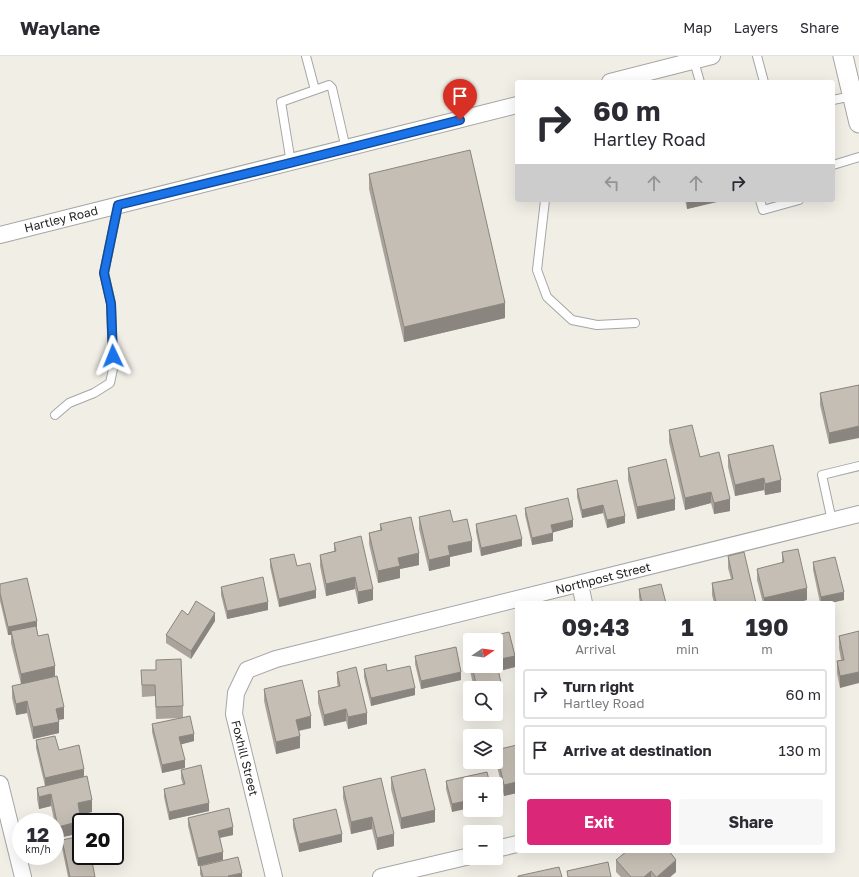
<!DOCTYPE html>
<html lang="en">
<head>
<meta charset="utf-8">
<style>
	:root { --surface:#fff; --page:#f7f7f7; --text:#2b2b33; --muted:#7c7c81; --line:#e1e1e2; --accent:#db2777 }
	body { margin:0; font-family:"Golos Text",sans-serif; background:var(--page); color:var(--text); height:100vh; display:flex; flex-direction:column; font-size:15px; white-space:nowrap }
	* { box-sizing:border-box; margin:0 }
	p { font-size:13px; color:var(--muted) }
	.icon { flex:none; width:22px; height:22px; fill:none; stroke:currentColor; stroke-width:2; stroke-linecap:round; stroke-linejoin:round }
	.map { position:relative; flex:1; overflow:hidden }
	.panel { position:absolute; left:515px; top:545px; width:320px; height:252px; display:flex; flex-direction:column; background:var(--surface); border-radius:4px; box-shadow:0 4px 16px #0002 }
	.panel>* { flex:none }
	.top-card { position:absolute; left:515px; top:24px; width:320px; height:122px; border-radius:4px; box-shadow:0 4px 16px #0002; background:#fff; color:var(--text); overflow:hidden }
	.needle { width:26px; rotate:77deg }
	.controls { position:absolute; left:463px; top:577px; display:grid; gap:8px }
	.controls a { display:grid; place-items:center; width:40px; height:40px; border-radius:4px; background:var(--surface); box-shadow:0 4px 16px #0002; font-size:20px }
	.speed { position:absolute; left:12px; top:757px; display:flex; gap:8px; font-size:20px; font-weight:700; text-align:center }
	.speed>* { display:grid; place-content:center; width:52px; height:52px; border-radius:50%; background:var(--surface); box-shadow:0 4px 16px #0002; line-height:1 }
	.speed small { font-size:10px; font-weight:400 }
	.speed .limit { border:2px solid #111; border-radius:6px; background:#fff; color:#111 }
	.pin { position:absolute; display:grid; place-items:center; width:34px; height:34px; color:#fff; margin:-41px -17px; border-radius:50% 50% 50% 0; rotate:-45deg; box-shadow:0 0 4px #0007 }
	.pin .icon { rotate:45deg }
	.me { position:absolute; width:44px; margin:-22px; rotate:358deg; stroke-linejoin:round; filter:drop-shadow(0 0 3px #0008) }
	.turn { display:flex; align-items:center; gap:14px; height:84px; padding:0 12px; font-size:18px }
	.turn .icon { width:52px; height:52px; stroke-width:2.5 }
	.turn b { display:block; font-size:28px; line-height:34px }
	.lanes { display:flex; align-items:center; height:38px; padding:0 12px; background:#0003; justify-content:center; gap:20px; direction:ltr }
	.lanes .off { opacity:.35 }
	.eta { display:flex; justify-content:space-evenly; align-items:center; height:68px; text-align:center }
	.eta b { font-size:24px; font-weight:700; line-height:28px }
	.cta { display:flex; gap:8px; margin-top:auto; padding:8px 12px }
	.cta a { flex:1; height:46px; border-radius:4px; background:var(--accent); color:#fff; font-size:16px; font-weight:700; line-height:46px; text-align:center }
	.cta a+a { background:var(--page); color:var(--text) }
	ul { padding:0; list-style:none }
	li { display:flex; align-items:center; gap:12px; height:50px; margin:0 8px 6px; padding:0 4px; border:2px solid var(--line); border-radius:4px }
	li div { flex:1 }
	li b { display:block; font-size:15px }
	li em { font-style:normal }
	header { display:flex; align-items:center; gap:24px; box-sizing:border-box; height:56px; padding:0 20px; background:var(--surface); border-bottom:1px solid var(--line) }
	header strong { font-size:19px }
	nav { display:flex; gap:22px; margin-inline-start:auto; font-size:14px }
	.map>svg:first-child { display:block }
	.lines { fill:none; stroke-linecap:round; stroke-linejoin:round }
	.service-casing { stroke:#a6a6a6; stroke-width:10 }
	.minor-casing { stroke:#a6a6a6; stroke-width:18 }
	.tertiary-casing { stroke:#a6a6a6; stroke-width:21 }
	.service { stroke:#fff; stroke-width:8 }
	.minor { stroke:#fff; stroke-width:16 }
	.tertiary { stroke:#fff; stroke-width:19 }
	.wall { fill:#a9a39b }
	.shaded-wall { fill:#8a857e }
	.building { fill:#c5beb4; stroke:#8a857e }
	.route-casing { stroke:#114b97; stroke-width:10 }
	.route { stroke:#1a73e8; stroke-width:7 }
	.labels { text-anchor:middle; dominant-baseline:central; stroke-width:3; stroke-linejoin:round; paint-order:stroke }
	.street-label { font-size:12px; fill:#1f1f1f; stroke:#fff }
</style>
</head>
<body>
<header>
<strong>Waylane</strong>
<nav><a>Map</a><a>Layers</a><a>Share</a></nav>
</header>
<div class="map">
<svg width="859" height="821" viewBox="0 0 859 821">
	<rect width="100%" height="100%" fill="#f0eee5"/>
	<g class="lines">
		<defs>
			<path id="service" d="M757,0L764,26
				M694,5L700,26
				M315,34L329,29L332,32L346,93
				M833,44L852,40
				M291,107L281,46L315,34L306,0
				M833,109L859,101
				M545,144L537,214L547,241L572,264L597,269L635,267
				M760,144L763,154L799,144
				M55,359L69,347L94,337L110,327L113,313L111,247L104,217L118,149
				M832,465L822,419L859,410"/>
			<path id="minor" d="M610,26L712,0
				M0,179L517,49
				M580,528L584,547
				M0,728L23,821
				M496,793L517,788
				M274,821L234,658L236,637L247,614L276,603L859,458
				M381,821L470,800"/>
			<path id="tertiary" d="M843,0L859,67"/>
		</defs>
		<use href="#service" class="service-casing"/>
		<use href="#minor" class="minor-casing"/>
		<use href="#tertiary" class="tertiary-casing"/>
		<use href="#service" class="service"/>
		<use href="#minor" class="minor"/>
		<use href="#tertiary" class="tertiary"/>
	</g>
	<path class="wall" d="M369,118L505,262L404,286L369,133Z
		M685,144H725L687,153Z
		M859,329L829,388L820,349V337Z
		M669,374L700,401L730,455L714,458L711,447L685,454L669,386Z
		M773,389L781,436L765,439L764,434L735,440L728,411V399Z
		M628,412L675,454L637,463L628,424Z
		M617,424L625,467L607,472L603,457L582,462L577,441V433Z
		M525,452L573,471L553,476V485L532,489L525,459Z
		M419,461L453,466L472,496L450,501V510L429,515L419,473Z
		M380,468L419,509L400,513V522L378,527L369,488V477L380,474Z
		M476,468L522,490L481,500L476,476Z
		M334,487L373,544L358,548L355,533L326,540L320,510V499L334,495Z
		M782,496L807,544L794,547H763L757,524V513L782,507Z
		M728,500L756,547H714L712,539V527L731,523L728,512Z
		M270,503L297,510L316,542L279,551L270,511Z
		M813,506L844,544L830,547H820L813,514Z
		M0,528L37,573L38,580L55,620L64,663L58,664L59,677L33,683L27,657L16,659L12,642V630L21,628L11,587V579H8L0,545Z
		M221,531L268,554L227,563L221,539Z
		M639,533L666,547H640L639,541Z
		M188,559L215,565L191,603L166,587V579Z
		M859,575L840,632L837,617V605L841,604L839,592V580Z
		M470,585V610H496L515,611L499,615L501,639L496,640V632H474L466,598V586Z
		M415,600L461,624L421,633L415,608Z
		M156,604L183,650V661L194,685L181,688L185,712L162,717L152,676V668L182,662L156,663L155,640L142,641L141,614H156Z
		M364,613L387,615L415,639L371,650L364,621Z
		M337,616L367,668L348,673L346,665L324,670L318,647V635L338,631L337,627Z
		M264,633L311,672L299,675L300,692L276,698L264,645Z
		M36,684L59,694L84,721L92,756L80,758L81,766V777L58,782L51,750L39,753L37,743V732L45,730L36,692Z
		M517,689V737L504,740L496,706V694Z
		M181,714L209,755L169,764L164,741V733L183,729L181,722Z
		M487,716L452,756L446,733V725Z
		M391,721L435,766L401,773L391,733Z
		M381,722L394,790L377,794L372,773L351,778L343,742V731Z
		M188,762L233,779L220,782L223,804L198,810L188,770Z
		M293,763L342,786L299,796L293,771Z
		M62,784L95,821H68L62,792Z
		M616,804L676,816L670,821H621L616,816Z
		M200,810L242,821H201L200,818Z"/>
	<path class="shaded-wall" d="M687,144H725L687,153Z
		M505,247V262L404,286V271Z
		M859,370V382L829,388V377Z
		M764,422V434L735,440V429Z
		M781,424V436L765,439V428Z
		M711,436V447L685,454V442Z
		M675,443V454L637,463V451Z
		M730,443V455L714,458V447Z
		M603,449V457L582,462V454Z
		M625,460V467L607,472V464Z
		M573,464V471L551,477V469Z
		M553,477V485L532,489V482Z
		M522,483V490L481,500V492Z
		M472,485V496L450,501V510L429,515V504L448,490Z
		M419,497V509L400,513V522L378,527V515L398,502Z
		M355,521V533L326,540V528Z
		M807,532V544L794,547H764V542Z
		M373,533V544L358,548V536Z
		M316,534V542L279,551V543Z
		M844,536V544L830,547H821V541Z
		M268,546V554L227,563V555Z
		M215,557V565L191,603V595Z
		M37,565V573L12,578L11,575V579H8V571Z
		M515,600V611L496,616V604Z
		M55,610V621L21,629V618Z
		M461,616V624L421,633V625Z
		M859,616V627L840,632V620Z
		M501,627V639L496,640V632H479Z
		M415,632V639L371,650V642Z
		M27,645V657L16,659V648Z
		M64,651V663L56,664V653Z
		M346,653V665L324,670V659Z
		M367,657V668L348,673V661Z
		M311,660V672L296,675V664Z
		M59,666V677L33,683V671Z
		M194,678V685L179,689V681Z
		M300,680V692L276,698V686Z
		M185,704V712L162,717V709Z
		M84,713V721L45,730V722Z
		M517,726V737L504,740V729Z
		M51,738V750L39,753V741Z
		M92,744V756L78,759V747Z
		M470,744V752L452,756V748Z
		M209,747V755L169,764V756Z
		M435,754V766L401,773V762Z
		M372,761V773L351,778V766Z
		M81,765V777L58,782V771Z
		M233,771V779L218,782V775Z
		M342,778V786L299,796V788Z
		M394,778V790L377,794V782Z
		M223,796V804L198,810V802Z
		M676,804V816L670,821H657Z
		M651,815V821H644Z
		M242,817V821H228V820Z"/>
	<path class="building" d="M470,94L505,247L404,271L369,118Z
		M859,329V370L829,377L820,337Z
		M692,369L700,401L719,396L730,443L714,447L711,436L685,442L669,374Z
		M773,389L781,424L765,428L764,422L735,429L728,399Z
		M666,403L675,443L637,451L628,412Z
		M617,424L625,460L607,464L603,449L582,454L577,433Z
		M568,442L573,464L551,469L553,477L532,482L525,452Z
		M450,454L453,466L467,463L472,485L448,490L450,499L429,504L419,461Z
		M516,459L522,483L481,492L476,468Z
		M411,461L419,497L398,502L400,510L378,515L369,477L382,474L380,468Z
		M361,480L373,533L358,536L355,521L326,528L320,499L336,495L334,487Z
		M798,493L807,532L764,542L757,513L784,506L782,496Z
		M744,496L756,547H716L712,527L733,523L728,500Z
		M294,498L297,510L310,507L316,534L279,543L270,503Z
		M835,501L844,536L821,541L813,506Z
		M263,521L268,546L227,555L221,531Z
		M27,522L37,565L8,571L0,537V528Z
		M661,528L666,547H642L639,533Z
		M196,545L215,557L191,595L166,579L182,554L188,559Z
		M36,570L38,580L48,578L55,610L21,618L11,575Z
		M859,575V616L840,620L837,605L844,604L839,580Z
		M509,576L515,600L496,604L501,627L477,632L472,610H496V584H476Z
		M470,585V601L466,586Z
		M456,591L461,616L421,625L415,600Z
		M181,603L183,650L156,651L155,629H142L141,614H156V604Z
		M386,608L387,615L410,610L415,632L371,642L364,613Z
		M356,611L367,657L348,661L346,653L324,659L318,635L340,630L337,616Z
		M57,620L64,651L56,653L59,666L33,671L27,645L16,648L12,630Z
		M302,624L311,660L296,664L300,680L276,686L264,633Z
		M190,660L194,678L179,681L185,704L162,709L152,668Z
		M55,680L59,694L79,689L84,713L45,722L36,684Z
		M517,689V726L504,729L496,694Z
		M201,709L209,747L169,756L164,733L185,728L181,714Z
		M425,713L435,754L401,762L391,721Z
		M487,716L490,728H470V744L452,748L446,725Z
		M87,720L92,744L78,747L81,765L58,771L51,738L39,741L37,732Z
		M381,722L394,778L377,782L372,761L351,766L343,731Z
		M229,752L233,771L218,775L223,796L198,802L188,762Z
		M336,753L342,778L299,788L293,763Z
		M81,780V800H91L95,821H70L62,784Z
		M627,795H669L676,804L657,821H656L651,815L644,821H631L616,804Z
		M238,801L242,817L228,820L229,821H203L200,810Z
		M608,806L611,821H568L567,815Z
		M559,811L562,821H518V820Z"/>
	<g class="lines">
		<defs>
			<path id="route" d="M113,300L111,248L104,217L118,149L290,107L460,64"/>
		</defs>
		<use href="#route" class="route-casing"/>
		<use href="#route" class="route"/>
	</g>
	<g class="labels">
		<g class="street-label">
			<text transform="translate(61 163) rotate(-14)">Hartley Road</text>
			<text transform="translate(603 522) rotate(-14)">Northpost Street</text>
			<text transform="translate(245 702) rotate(76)">Foxhill Street</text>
		</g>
	</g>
</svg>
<div class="controls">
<a><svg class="needle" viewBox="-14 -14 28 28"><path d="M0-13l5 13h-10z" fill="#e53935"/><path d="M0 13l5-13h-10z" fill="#7c7c81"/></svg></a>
<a><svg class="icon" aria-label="search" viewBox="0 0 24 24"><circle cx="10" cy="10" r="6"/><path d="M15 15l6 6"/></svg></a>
<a><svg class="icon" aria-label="layers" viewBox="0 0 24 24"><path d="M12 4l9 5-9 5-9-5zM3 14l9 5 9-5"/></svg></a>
<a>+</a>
<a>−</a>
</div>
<div class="speed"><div>12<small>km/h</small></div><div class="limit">20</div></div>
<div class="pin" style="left:460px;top:64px;background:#d93025"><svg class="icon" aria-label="arrive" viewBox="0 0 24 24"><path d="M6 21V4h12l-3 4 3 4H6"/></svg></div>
<svg class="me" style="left:113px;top:300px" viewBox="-20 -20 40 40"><path d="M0-17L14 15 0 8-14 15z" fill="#1a73e8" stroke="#fff" stroke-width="4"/></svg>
<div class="top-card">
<div class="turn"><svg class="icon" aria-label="right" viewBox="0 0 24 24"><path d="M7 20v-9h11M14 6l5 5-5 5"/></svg><div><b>60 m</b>Hartley Road</div></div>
<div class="lanes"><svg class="icon off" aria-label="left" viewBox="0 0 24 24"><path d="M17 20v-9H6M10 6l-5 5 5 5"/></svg><svg class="icon off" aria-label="ahead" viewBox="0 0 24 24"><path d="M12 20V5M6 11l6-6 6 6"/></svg><svg class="icon off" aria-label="ahead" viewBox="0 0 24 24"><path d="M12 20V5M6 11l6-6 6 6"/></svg><svg class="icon" aria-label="right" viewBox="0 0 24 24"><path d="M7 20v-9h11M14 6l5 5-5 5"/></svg></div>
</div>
<section class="panel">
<div class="eta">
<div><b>09:43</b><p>Arrival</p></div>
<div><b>1</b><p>min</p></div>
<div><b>190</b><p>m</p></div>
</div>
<ul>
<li><svg class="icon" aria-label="right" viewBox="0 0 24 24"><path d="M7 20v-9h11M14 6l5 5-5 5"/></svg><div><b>Turn right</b><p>Hartley Road</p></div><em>60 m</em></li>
<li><svg class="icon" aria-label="arrive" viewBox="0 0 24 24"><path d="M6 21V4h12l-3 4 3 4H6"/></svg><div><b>Arrive at destination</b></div><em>130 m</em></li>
</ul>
<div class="cta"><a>Exit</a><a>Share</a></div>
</section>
</div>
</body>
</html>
